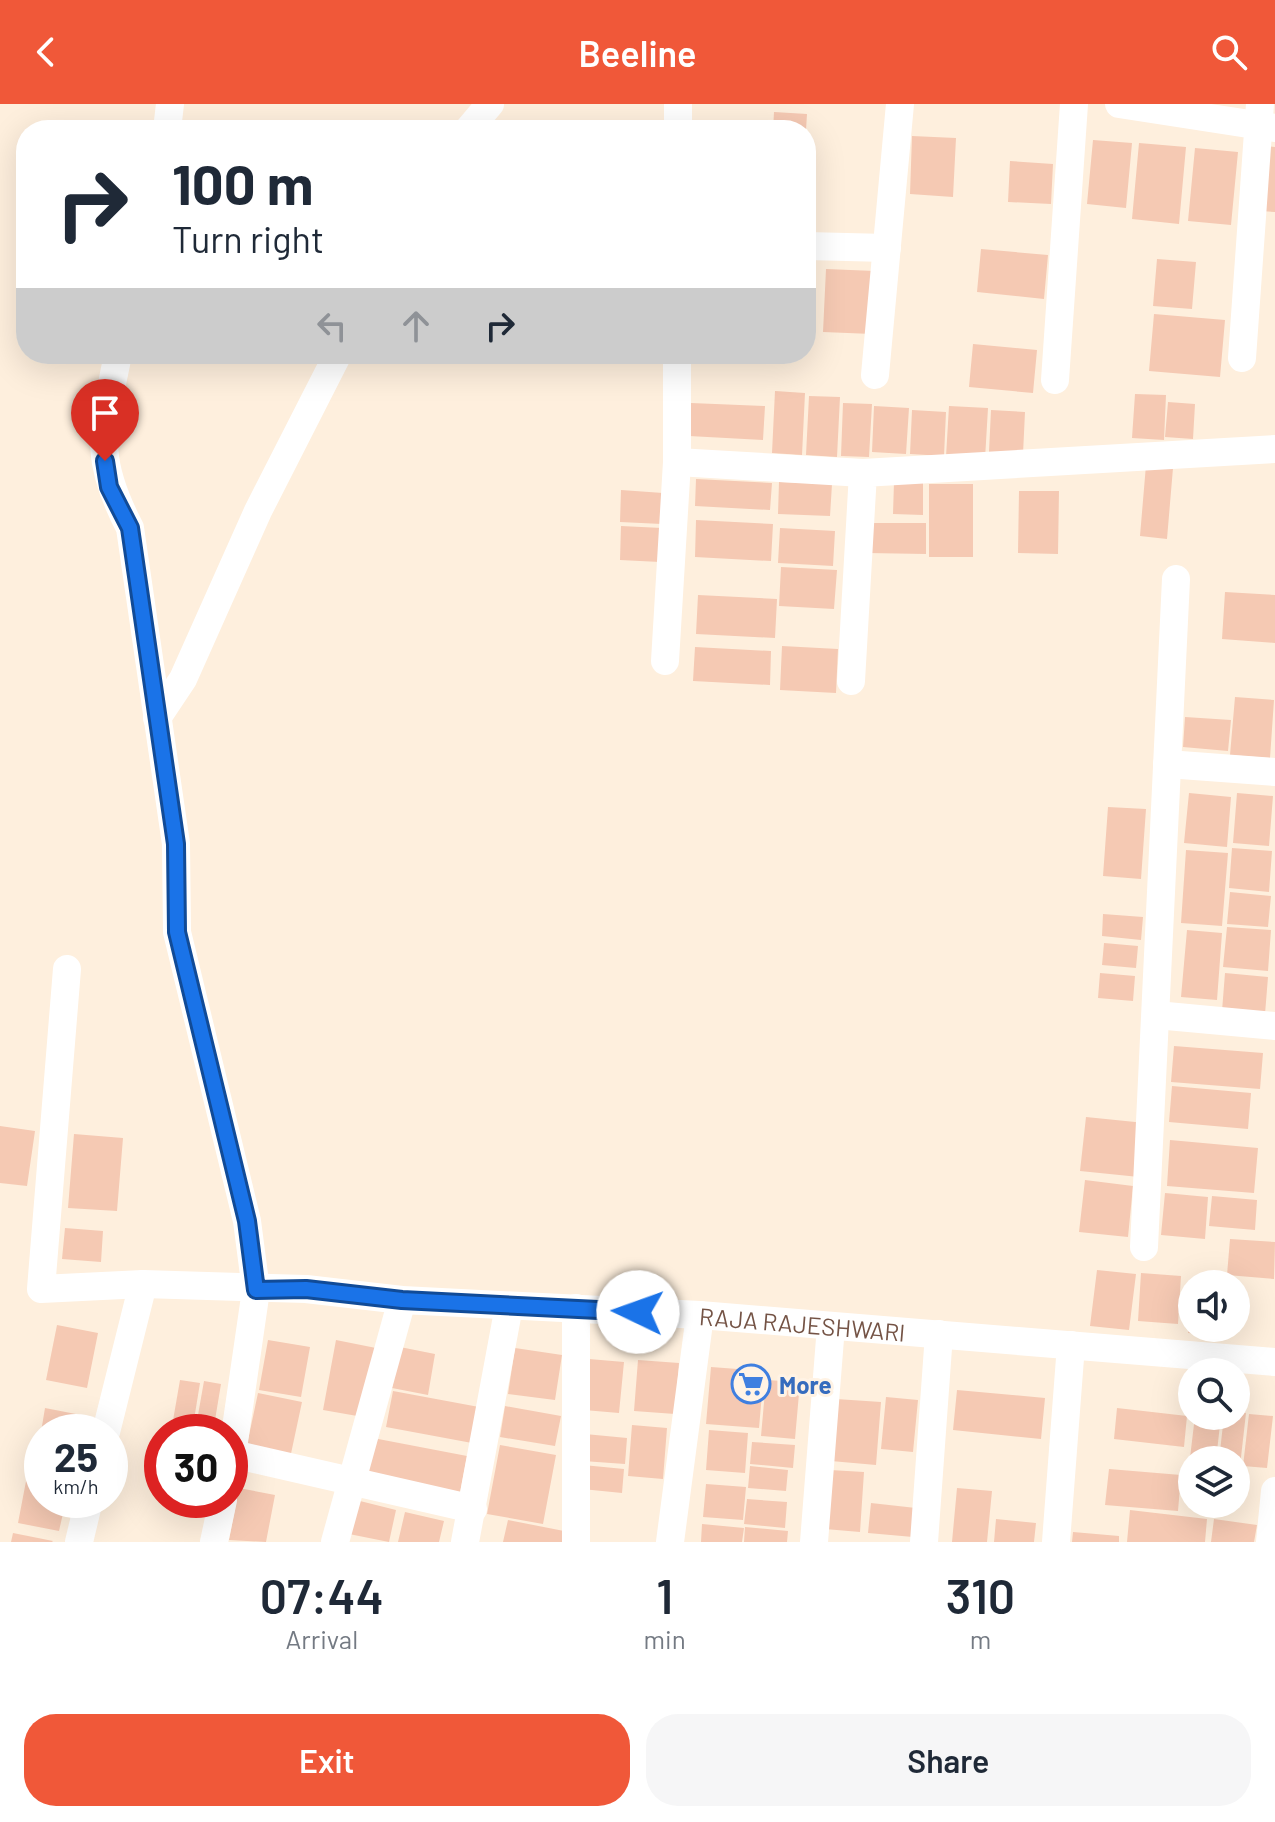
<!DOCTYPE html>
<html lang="en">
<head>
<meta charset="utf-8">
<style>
	:root { --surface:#fff; --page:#f6f6f7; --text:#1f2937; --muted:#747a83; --accent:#f05839 }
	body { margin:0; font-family:Barlow,sans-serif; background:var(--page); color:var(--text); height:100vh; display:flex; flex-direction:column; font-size:30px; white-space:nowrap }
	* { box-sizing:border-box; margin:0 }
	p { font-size:26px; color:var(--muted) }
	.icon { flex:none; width:44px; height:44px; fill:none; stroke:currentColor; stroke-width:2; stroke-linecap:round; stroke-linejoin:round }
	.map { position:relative; height:1438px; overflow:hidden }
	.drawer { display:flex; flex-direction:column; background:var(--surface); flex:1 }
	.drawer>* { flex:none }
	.hud { position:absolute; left:16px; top:16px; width:800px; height:244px; border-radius:32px; box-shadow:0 8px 32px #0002; background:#fff; color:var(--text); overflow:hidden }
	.tools { position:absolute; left:1178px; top:1166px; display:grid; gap:16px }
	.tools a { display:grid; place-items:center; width:72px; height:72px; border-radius:50%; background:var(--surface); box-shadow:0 8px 32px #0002; font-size:40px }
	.speed { position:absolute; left:24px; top:1310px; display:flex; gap:16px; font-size:40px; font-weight:700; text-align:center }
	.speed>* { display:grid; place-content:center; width:104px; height:104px; border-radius:50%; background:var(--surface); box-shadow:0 8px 32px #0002; line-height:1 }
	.speed small { font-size:20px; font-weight:400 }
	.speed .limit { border:12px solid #d22; background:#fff; color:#111 }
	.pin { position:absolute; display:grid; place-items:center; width:68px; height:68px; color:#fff; margin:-82px -34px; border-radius:50% 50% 50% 0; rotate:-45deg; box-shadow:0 0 8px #0007 }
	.pin .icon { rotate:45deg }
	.me { position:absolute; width:88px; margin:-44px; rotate:273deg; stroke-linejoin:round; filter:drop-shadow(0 0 6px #0008) }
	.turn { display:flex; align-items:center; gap:28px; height:168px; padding:0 24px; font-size:36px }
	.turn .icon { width:104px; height:104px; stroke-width:2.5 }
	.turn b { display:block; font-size:56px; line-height:68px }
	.lanes { display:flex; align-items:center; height:76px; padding:0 24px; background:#0003; justify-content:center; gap:40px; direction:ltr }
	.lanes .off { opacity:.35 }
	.eta { display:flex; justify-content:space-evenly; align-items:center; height:136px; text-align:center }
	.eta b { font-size:48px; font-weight:600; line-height:56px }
	.cta { display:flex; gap:16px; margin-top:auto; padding:16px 24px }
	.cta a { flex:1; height:92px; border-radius:32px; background:var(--accent); color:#fff; font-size:32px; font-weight:600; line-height:92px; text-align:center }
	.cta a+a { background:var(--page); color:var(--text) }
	header { display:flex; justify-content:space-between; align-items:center; height:104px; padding:0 24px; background:var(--accent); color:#fff; font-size:36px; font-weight:600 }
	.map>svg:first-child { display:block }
	.building { fill:#f5c9b3 }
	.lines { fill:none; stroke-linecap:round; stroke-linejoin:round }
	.minor { stroke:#fff; stroke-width:28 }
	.route-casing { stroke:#114b97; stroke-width:20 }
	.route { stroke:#1a73e8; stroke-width:14 }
	.labels { text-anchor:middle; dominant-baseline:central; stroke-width:6; stroke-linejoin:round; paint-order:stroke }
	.street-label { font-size:24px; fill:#745345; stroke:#fff3e5 }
	.shop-label { font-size:24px; font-weight:bold; fill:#366cbe; stroke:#fff3e5; text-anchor:start }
</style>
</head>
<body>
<header><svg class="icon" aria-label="back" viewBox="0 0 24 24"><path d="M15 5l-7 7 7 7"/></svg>Beeline<svg class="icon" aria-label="search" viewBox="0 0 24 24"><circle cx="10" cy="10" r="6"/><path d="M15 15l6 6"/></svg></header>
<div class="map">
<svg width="1275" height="1438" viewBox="0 0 1275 1438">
	<rect width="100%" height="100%" fill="#feefdd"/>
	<path class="building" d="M774,8L807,10L806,26H773Z
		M912,32L956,34L953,93L910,90Z
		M1093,36L1132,39L1126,104L1087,100Z
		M1139,39L1186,43L1179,120L1132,115Z
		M1266,42L1275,43V108L1260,107Z
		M1195,44L1238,48L1231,121L1188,117Z
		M1010,57L1053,60L1051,100L1008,98Z
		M981,145L1048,151L1044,195L977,188Z
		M1157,155L1196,158L1192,205L1153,202Z
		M826,165L875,167L872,230L823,228Z
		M1154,210L1225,216L1220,273L1149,267Z
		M973,240L1037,246L1033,289L969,283Z
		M775,287L805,289L802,351L772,349Z
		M1135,290L1166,291L1164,336L1132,334Z
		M809,292L840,293L837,353L806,351Z
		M1168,298L1195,300L1193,335L1165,333Z
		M691,299L765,302L763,336L689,332Z
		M843,299L872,300L869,353L841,352Z
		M874,302L909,304L906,350L872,348Z
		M949,302L988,304L985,355L946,353Z
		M912,306L946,308L944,352L910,350Z
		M991,306L1025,308L1023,350L989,348Z
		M1146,361L1173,364L1167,435L1140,432Z
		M696,375L772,379L770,406L695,402Z
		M779,378L832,380L830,412L778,410Z
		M894,378L923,379V411L893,410Z
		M929,380H973V453H929Z
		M621,386L663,389L662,420L620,418Z
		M1019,387H1059L1058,450L1018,449Z
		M696,416L773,420L771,457L695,453Z
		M867,419H926V450L867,449Z
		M621,422L662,424L660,458L620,456Z
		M780,424L835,427L833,462L778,459Z
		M781,463L837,466L834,505L779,502Z
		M1225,488L1275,491V539L1222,535Z
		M698,491L777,495L775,534L696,530Z
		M782,542L838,545L836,589L780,586Z
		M695,543L771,547L770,581L693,577Z
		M1235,593L1274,596L1270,654L1230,651Z
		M1185,613L1231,616L1228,647L1183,643Z
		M1189,689L1231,693L1227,743L1184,739Z
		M1237,689L1273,692L1269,742L1233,739Z
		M1108,703L1146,705L1141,775L1103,772Z
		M1232,744L1272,747L1269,788L1229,784Z
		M1186,746L1228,749L1222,822L1181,819Z
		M1230,788L1271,792L1268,823L1227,820Z
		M1103,810L1143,813L1141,836L1102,832Z
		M1227,823L1271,826L1268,867L1223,863Z
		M1187,826L1222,829L1217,896L1181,893Z
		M1104,839L1138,842L1136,864L1102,861Z
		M1100,869L1135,872L1133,897L1098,894Z
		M1225,869L1268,873L1265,910L1222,907Z
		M1174,942L1263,949L1260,985L1171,978Z
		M1172,982L1251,989L1248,1025L1169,1018Z
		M1086,1013L1145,1019L1139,1073L1080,1067Z
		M0,1022L35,1027L27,1082L0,1079Z
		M74,1030L123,1034L117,1107L68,1104Z
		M1170,1036L1258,1044L1254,1089L1167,1082Z
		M1085,1076L1133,1082L1128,1133L1079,1128Z
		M1165,1089L1208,1093L1205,1135L1161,1131Z
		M1212,1092L1257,1096L1255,1126L1209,1122Z
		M65,1124L103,1127L101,1158L62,1155Z
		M1230,1135L1275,1138L1274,1175L1227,1171Z
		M1097,1166L1136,1170L1129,1226L1090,1222Z
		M1141,1169L1181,1172L1178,1220L1138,1217Z
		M1190,1211L1192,1224H1228V1232L1188,1229Z
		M57,1221L98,1229L87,1284L46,1276Z
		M268,1236L310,1243L301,1293L259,1286Z
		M336,1236L376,1244L363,1313L323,1306Z
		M400,1243L435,1250L428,1291L392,1284Z
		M515,1244L562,1251L555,1296L508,1290Z
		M589,1255L624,1258L619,1309L584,1306Z
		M638,1256L679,1259L675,1310L634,1307Z
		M711,1263L764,1267L759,1324L706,1320Z
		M180,1276L200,1279L192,1328H171Z
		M766,1276L800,1278L795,1335L761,1332Z
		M204,1277L221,1280L213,1328H195Z
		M957,1286L1045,1294L1041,1335L953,1326Z
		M393,1287L479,1303L472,1339L386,1323Z
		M258,1289L302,1298L289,1359L245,1350Z
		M886,1293L918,1296L913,1348L881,1345Z
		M836,1295L881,1298L876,1361L831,1357Z
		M505,1302L561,1312L555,1342L500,1333Z
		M45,1304L86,1312L83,1328H41Z
		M1117,1304L1187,1312L1184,1343L1114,1335Z
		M1236,1308L1246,1309L1240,1362L1236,1361V1356H1219L1224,1312H1236Z
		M1249,1310L1273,1312L1267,1364L1243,1362Z
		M1195,1312H1221L1216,1356H1192V1363L1189,1362Z
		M632,1321L667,1324L663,1375L628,1372Z
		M709,1326L748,1329L745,1369L706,1366Z
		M585,1330L627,1334L625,1360L583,1357Z
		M373,1334L467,1352L459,1394L365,1376Z
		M752,1338L795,1341L793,1364L750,1360Z
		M500,1341L556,1351L543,1420L487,1410Z
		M583,1361L624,1365L622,1389L582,1385Z
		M750,1362L788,1366L786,1387L748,1384Z
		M1109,1365L1181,1371L1178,1407L1105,1401Z
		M830,1366L864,1368L860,1428L825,1425Z
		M27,1372L42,1375V1396H66L59,1427L18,1419Z
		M706,1380L746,1383L743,1416L703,1413Z
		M239,1384L275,1391L266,1438L229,1436Z
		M957,1384L992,1387L987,1438H952Z
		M747,1395L787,1398L785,1424L744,1420Z
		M356,1396L396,1406L389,1438L349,1430Z
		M871,1399L916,1404L913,1433L868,1429Z
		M1130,1406L1207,1415L1205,1438H1127Z
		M405,1408L444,1417L439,1438H398Z
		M996,1415L1036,1419L1034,1438H994Z
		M1214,1415L1257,1421L1254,1438H1211Z
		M508,1416L564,1427L562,1438H503Z
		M702,1420L744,1424L742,1438H701Z
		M745,1423L788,1427L787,1438H744Z
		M1073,1428L1119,1432V1438H1072Z
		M13,1429L53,1437L52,1438H11Z"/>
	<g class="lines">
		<g class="minor">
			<path d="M1119,0L1275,24"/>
			<path d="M167,26L170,0"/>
			<path d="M468,26L490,0"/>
			<path d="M678,26V0"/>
			<path d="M806,142L887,144"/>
			<path d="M118,250C103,327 92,351 130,424L176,740L177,828L247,1117L256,1186L230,1365"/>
			<path d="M1242,254L1260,0"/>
			<path d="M875,271L900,0"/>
			<path d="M1055,276L1074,0"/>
			<path d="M677,358L863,369"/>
			<path d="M665,557L677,358V250"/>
			<path d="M851,577L863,369L1275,345"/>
			<path d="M157,614L183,575L258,407L338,250"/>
			<path d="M1167,660L1275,668"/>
			<path id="s1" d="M67,865L41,1185L143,1180L306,1185L402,1196L700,1211L1275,1258"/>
			<path d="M1156,911L1275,922"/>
			<path d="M1144,1143L1176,475"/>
			<path d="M106,1328L143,1180"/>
			<path d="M233,1350L473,1405"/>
			<path d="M79,1438L89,1396"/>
			<path d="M214,1438L223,1396"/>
			<path d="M335,1438L402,1196"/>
			<path d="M465,1438L509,1202"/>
			<path d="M576,1438V1204"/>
			<path d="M670,1438L700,1211"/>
			<path d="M814,1438L831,1222"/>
			<path d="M924,1438L939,1230"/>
			<path d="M1056,1438L1071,1241"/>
			<path d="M1270,1438L1275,1387"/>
		</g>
	</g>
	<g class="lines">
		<defs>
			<path id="route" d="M105,357L109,383L130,424L176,740L177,828L247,1117L256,1186L306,1185L402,1196L638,1208"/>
		</defs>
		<use href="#route" class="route-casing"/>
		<use href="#route" class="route"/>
	</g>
	<defs>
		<symbol id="supermarket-ring" viewBox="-11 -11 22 22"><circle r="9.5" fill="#fff3e5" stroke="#3f7fe0" stroke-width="1.5"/><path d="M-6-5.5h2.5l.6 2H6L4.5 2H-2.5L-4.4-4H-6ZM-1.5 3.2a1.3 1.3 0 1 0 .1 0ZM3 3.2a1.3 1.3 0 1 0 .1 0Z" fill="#3f7fe0"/></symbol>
	</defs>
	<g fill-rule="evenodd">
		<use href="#supermarket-ring" x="729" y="1258" width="44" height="44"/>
	</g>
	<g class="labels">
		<g class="street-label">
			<text stroke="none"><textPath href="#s1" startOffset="1084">RAJA RAJESHWARI</textPath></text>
		</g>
		<g class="shop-label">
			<text x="779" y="1280">More</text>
		</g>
	</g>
</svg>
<div class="tools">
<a><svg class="icon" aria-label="sound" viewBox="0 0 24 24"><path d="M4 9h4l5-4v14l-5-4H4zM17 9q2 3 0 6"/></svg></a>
<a><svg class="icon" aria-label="search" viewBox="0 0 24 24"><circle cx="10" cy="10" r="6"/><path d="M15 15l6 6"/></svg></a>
<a><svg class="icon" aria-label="layers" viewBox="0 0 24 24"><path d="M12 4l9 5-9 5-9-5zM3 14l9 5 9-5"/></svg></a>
</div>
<div class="speed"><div>25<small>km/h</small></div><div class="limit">30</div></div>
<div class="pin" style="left:105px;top:357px;background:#d93025"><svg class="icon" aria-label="arrive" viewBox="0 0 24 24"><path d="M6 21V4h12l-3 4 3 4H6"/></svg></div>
<svg class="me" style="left:638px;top:1208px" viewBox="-20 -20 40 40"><circle r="19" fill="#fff"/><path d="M0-13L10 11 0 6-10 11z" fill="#1a73e8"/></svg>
<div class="hud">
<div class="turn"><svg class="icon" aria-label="right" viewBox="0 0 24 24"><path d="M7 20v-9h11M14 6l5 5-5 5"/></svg><div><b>100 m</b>Turn right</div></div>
<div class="lanes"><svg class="icon off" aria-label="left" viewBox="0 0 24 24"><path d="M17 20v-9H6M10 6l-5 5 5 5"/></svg><svg class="icon off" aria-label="ahead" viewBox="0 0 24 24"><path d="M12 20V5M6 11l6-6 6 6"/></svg><svg class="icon" aria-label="right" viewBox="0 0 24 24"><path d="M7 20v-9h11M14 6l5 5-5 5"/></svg></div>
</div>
</div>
<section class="drawer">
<div class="eta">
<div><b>07:44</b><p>Arrival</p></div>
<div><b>1</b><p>min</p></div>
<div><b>310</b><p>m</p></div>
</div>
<div class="cta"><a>Exit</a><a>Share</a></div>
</section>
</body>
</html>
